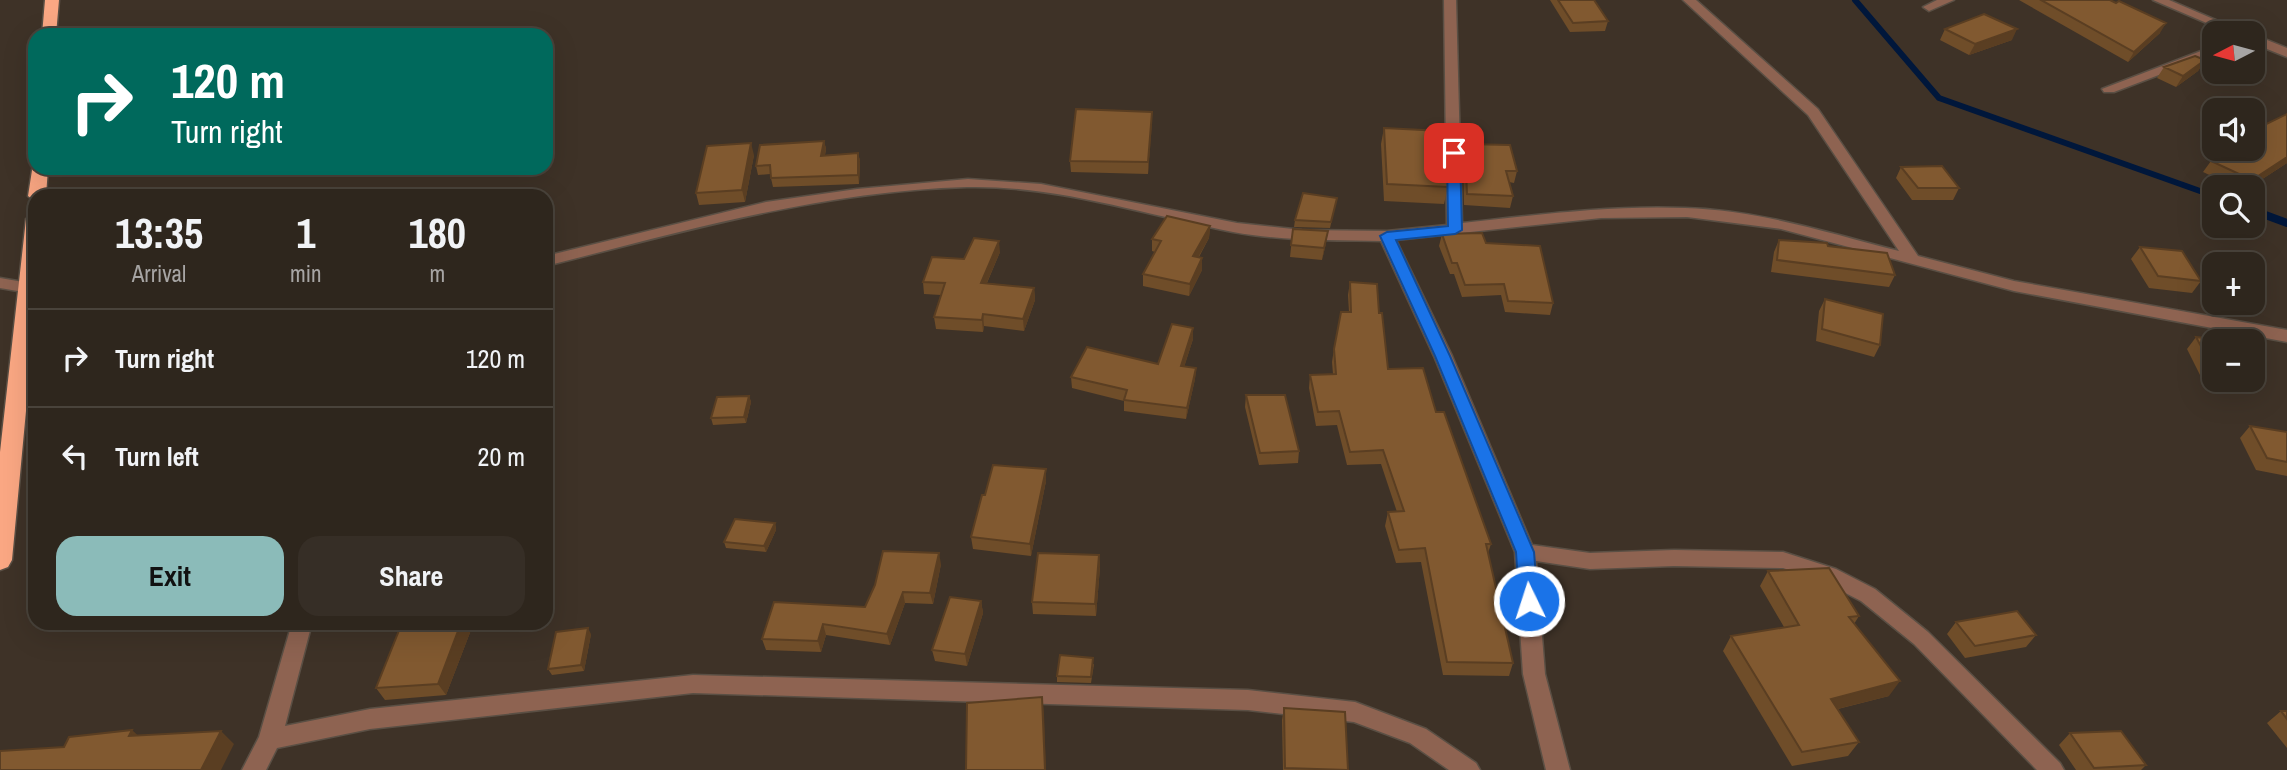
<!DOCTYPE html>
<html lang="en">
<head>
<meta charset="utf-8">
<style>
	:root { --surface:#2e261d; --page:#362e26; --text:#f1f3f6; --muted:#a7a5a4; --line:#49433b; --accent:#8bbbb9 }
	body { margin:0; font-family:"Archivo Narrow",sans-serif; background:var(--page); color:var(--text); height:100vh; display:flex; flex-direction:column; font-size:26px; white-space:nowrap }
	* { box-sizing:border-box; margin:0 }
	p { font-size:23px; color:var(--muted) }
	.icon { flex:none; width:38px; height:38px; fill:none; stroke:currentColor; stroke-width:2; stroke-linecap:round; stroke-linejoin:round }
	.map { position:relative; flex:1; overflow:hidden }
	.panel { position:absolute; left:28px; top:189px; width:525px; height:441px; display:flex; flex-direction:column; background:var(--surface); border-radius:21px; box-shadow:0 7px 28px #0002,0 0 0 2px var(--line) }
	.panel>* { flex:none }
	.hud { position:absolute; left:28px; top:28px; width:525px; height:147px; border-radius:21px; box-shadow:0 7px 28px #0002,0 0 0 2px var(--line); background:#00695c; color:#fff; overflow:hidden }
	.needle { width:46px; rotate:264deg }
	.controls { position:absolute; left:2202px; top:21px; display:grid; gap:14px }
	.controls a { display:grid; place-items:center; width:63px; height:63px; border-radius:14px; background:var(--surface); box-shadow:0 7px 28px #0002,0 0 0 2px var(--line); font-size:35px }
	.pin { position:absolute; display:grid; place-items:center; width:60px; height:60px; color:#fff; margin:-30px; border-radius:14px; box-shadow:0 4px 10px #0006 }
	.me { position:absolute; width:77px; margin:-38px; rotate:356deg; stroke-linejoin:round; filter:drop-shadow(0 0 5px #0008) }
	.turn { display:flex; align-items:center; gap:24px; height:147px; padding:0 28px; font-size:32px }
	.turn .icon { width:91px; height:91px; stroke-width:2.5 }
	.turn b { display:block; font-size:49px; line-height:60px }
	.eta { display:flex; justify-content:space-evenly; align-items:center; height:119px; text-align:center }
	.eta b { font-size:42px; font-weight:700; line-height:49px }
	.button { display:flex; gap:14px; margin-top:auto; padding:14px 28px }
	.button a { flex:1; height:80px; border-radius:21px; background:var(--accent); color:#111; font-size:28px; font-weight:700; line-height:80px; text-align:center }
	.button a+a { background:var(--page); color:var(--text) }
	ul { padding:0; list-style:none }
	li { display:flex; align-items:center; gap:21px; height:98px; padding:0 28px; border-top:2px solid var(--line) }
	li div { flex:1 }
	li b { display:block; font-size:26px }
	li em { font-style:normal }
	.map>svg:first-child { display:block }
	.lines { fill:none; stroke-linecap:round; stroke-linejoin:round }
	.stream-far1 { stroke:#00173b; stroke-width:6 }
	.stream { stroke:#00173b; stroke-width:8 }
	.street-casing { stroke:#5a4f44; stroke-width:3 }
	.highway-casing { stroke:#5a4f44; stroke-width:3 }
	.street { fill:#8e6351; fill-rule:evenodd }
	.highway { fill:#faa783; fill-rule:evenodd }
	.wall { fill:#6f4d29 }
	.shaded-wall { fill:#5a3e22 }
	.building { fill:#815930; stroke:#5a3e22; stroke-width:2 }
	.route { fill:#1a73e8; stroke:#114b97; stroke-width:2 }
</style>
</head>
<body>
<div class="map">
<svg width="2287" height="770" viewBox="0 0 2287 770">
	<rect width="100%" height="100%" fill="#3e3227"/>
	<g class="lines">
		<path class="stream-far1" d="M1855,0L1939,98L2214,196"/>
		<path class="stream" d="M2252,210L2287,223"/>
		<defs>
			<path id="street" d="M1444,0H1456L1462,223C1536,215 1611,205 1685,208C1758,210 1829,233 1899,251L1808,115L1683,0H1696L1818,109L1918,256L2014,281L2287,330V342L2014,291L1781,229L1687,217L1601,218L1396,240L1452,356L1532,545L1590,553L1674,550L1783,552L1836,569L1875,589L1928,632L2060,763L2064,770H2037L1914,644L1861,601L1822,581L1783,568L1674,566L1590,569L1536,561L1545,674L1570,770H1546L1523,674L1515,552L1434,356L1381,241C1332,240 1282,241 1233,232C1146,215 1056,185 967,187C823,191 684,231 546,266V256L766,202L857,189L968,179L1041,184L1237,223L1302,230L1387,231L1447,225Z
				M1937,0H1954L1929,11L1923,7Z
				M2153,0H2169L2246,33H2230Z
				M2252,34L2287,48V57L2252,43Z
				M2214,46V54L2114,92H2104L2102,89Z
				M0,278L35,284V294L0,288Z
				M292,623H312L285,726L370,709L693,675L1248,690L1355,702L1426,729L1476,763L1480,770H1449L1410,743L1354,722L1248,710L693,693L370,729L277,748L266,770H242L259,737Z"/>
			<path id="highway" d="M45,0H59L56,35H42Z
				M33,164L35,168H48L46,196H35V201L28,196Z
				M35,214V315L12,560L8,567L0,570V452L26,219Z"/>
		</defs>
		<use href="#street" class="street-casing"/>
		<use href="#highway" class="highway-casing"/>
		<use href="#street" class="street"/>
		<use href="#highway" class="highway"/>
	</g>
	<path class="wall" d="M1550,0H1594L1608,21L1605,31L1570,32Z
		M2019,0H2110L2160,33L2128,62Z
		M1945,29L2012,40L1969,55L1940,40Z
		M2205,60L2198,71L2176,87L2157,78L2164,67Z
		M1152,112L1148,174L1071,172L1070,161Z
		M2287,114V163L2250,187H2235L2203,172L2211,161Z
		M1384,128L1448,187L1444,204L1384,201L1381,144Z
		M824,141L826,149L825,155L858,153L860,161L859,184L773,187L770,174L758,175L756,166Z
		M1465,144L1517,171L1514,183L1509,182L1513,196L1510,208L1464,205L1463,155Z
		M754,155L745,202L699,205L696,193Z
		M1901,167L1959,188L1953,200H1912L1896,178Z
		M1337,198L1330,228L1294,227L1295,220Z
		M1210,226L1209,238L1199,257L1202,258V270L1189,296L1143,286V274L1155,252L1152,251V239Z
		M1293,229L1326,243L1322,260L1290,257Z
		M1442,234L1486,243L1553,303L1550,315L1505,312L1501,295L1462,297L1454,274H1450L1439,246Z
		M1779,240L1828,246L1895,275L1889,287L1771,272L1774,252Z
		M2140,247L2201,281L2192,293L2149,288L2131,259Z
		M1000,252L987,283L1034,288L1035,300L1024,331L984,326L983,332L936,329L934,317L941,295L924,294L923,282L964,259Z
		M1350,282L1379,313L1388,369L1436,412L1491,544L1488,553L1513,663L1509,676L1443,675L1421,562L1396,563L1385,526L1388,512H1397L1381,464L1347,465L1337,425L1316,426L1309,388L1310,375L1333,374L1332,362L1334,349L1349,312L1348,295Z
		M1825,299L1880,345L1874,357L1816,341L1819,311Z
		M1193,328V339L1184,367L1196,368L1195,379L1186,419L1124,411V401L1072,388L1071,377L1158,364Z
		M2196,337L2214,341V379L2201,377L2187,349Z
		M2252,356L2261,372L2251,385L2219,380H2252Z
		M1246,395L1299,451L1298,463L1259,465L1245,407Z
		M749,396L751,402L746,423L713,425L711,418Z
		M2250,426L2287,432V476L2256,470L2240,438Z
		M1046,481L1031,556L973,549L971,537Z
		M775,523L776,530L766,552L726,548L724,542Z
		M1099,555L1100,567L1096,616L1033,614L1032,602Z
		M941,564L933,604L905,603L890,645L826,635L821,652L766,650L762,639L865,607Z
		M1768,571L1859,616L1854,624L1889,696L1838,709L1859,742L1848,756L1792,766L1723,651L1731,636L1784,627L1760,586Z
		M981,601L983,613L967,666L935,661L932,650Z
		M1956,622L2036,635L2026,647L1965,658L1947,634Z
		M402,623H467L471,630L446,695L385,700L376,688Z
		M591,634L584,671L552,675L548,669Z
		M1094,664L1091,683L1057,682V676Z
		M1284,708L1348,770H1283L1282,720Z
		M2281,711H2287V748L2267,723Z
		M2070,733L2146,765L2141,770H2076L2059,745Z"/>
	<path class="shaded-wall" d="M2166,23L2160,33L2128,62L2134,52Z
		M2017,29L2012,40L1969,55L1975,44Z
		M2205,60L2198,71L2176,87L2183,76Z
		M1152,112V123L1148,174V162Z
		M824,141L826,149L823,164L821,156Z
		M751,143L754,155L745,202L742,190Z
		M858,153L860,161L859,184L858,175Z
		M2287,157V163L2250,187H2247L2252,180Z
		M1210,226L1209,238L1192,268L1193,256Z
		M1328,231L1326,243L1322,260L1324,248Z
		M999,241L1000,252L982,294L981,283Z
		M1202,258V270L1189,296L1190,284Z
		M1034,288L1035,300L1024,331L1023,319Z
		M983,314L984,326L983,332L982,320Z
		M1193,328V339L1181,377V366Z
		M1196,368L1195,379L1186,419L1187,408Z
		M749,396L751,402L746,423L744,417Z
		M1046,469V481L1031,556L1030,544Z
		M775,523L776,530L766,552L764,546Z
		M939,553L941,564L933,604L930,593Z
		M1099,555L1100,567L1096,616L1095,604Z
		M903,592L905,603L890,645L887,634Z
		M981,601L983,613L967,666L965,654Z
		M461,623H467L471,630L446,695L438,684Z
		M823,624L826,635L821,652L818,641Z
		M588,628L591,634L584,671L581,665Z
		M1900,681L1889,696L1821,713L1831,699Z
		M1042,697L1044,714L1046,770H1045Z
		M132,730L146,743L129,736Z
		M221,731L234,744L221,770H201Z"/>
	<path class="building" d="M1558,0H1594L1608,21L1573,23Z
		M2041,0H2110L2116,3L2119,1L2166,23L2134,52Z
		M1984,14L2017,29L1975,44L1945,29Z
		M2195,56L2205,60L2183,76L2164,67Z
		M1076,109L1152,112L1148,162L1070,161Z
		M2287,114V157L2252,180L2211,161L2225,149H2252V131Z
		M1384,128L1442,131L1443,138H1447L1448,187L1387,184Z
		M824,141L821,156L858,153V175L771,178L770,165L756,166L760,145Z
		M751,143L742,190L696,193L707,146Z
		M1465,144L1510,145L1517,171H1506L1513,196L1467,194Z
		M1942,166L1959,188H1918L1901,167Z
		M1303,193L1337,198L1331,222L1295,220Z
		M1167,216L1210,226L1193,256L1202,258L1190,284L1143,274L1161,241L1152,239Z
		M1293,229L1328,231L1324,248L1291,245Z
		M1482,233L1486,243L1540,246L1553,303L1508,301L1504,284L1465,285L1457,263H1452L1442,234Z
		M974,238L999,241L981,283L1034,288L1023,319L983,314L982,320L934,317L945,283L923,282L932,257L964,259Z
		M1779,240L1827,243L1828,246L1887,253L1895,275L1777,260Z
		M2140,247L2182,251L2201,281L2158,276Z
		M1350,282L1377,284L1379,313H1382L1388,369L1423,368L1436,412H1444L1491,544H1486L1513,663L1447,662L1425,548L1399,550L1388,512L1404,511L1383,450L1350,452L1339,411L1318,412L1310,375L1336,374L1334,349L1341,312H1351Z
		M1825,299L1883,314L1880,345L1822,329Z
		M1172,324L1193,328L1181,366L1196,368L1187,408L1124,400L1127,390L1071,377L1087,347L1158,364Z
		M2196,337L2227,341H2214V365H2211Z
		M2252,356L2261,372L2252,371Z
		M1246,395H1285L1299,451L1260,453Z
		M749,396L744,417L711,418L717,397Z
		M2250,426L2287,432V462L2267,458Z
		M993,465L1046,469L1030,544L971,537L982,495H985Z
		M735,519L775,523L764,546L724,542Z
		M883,551L939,553L930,593L903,592L887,634L823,624L818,641L762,639L774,602L865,607L875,585Z
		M1038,553L1099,555L1095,604L1032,602Z
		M1829,568L1859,616L1849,617L1900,681L1831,699L1859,742L1802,752L1731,636L1799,625L1768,571Z
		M950,597L981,601L965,654L932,650Z
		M2017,611L2036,635L1975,646L1956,622Z
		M402,623H461L438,684L376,688Z
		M588,628L581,665L548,669L556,632Z
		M1060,655L1093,658L1091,677L1057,676Z
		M1042,697L1045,770H966L967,703Z
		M1284,708L1345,712L1348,770L1285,768Z
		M2281,711H2287V719Z
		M132,730L129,736L221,731L201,770H0V751L64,747L69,737Z
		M2121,731L2146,765L2094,768L2070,733Z"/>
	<path class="route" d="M1454,149L1460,153L1462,230L1455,234L1396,240L1450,356L1534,552L1538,601L1535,606L1529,608L1522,606L1519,601L1516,552L1435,356L1380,236L1387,232L1448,226L1447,153Z"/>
</svg>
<div class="controls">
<a><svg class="needle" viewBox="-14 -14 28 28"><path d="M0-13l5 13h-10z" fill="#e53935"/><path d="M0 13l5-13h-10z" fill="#a7a5a4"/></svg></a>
<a><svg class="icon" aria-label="sound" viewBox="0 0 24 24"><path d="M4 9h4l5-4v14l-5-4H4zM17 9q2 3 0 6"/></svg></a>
<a><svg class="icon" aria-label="search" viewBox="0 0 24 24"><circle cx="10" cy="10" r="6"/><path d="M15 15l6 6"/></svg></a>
<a>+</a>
<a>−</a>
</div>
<div class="pin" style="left:1454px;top:153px;background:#d93025"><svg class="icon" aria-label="arrive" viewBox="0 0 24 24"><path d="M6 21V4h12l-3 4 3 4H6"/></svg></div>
<svg class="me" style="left:1529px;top:601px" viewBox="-20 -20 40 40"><circle r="17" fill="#1a73e8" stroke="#fff" stroke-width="3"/><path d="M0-11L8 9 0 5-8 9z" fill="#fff"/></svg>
<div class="hud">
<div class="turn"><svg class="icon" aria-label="right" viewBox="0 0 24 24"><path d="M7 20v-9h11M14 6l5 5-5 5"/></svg><div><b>120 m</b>Turn right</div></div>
</div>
<section class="panel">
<div class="eta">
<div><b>13:35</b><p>Arrival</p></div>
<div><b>1</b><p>min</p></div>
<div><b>180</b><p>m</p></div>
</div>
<ul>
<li><svg class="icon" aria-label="right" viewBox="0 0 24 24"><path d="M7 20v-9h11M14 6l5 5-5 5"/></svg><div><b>Turn right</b></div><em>120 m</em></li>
<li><svg class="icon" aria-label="left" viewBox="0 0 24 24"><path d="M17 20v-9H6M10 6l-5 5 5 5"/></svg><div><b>Turn left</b></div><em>20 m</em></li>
</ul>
<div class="button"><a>Exit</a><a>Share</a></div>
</section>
</div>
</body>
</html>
